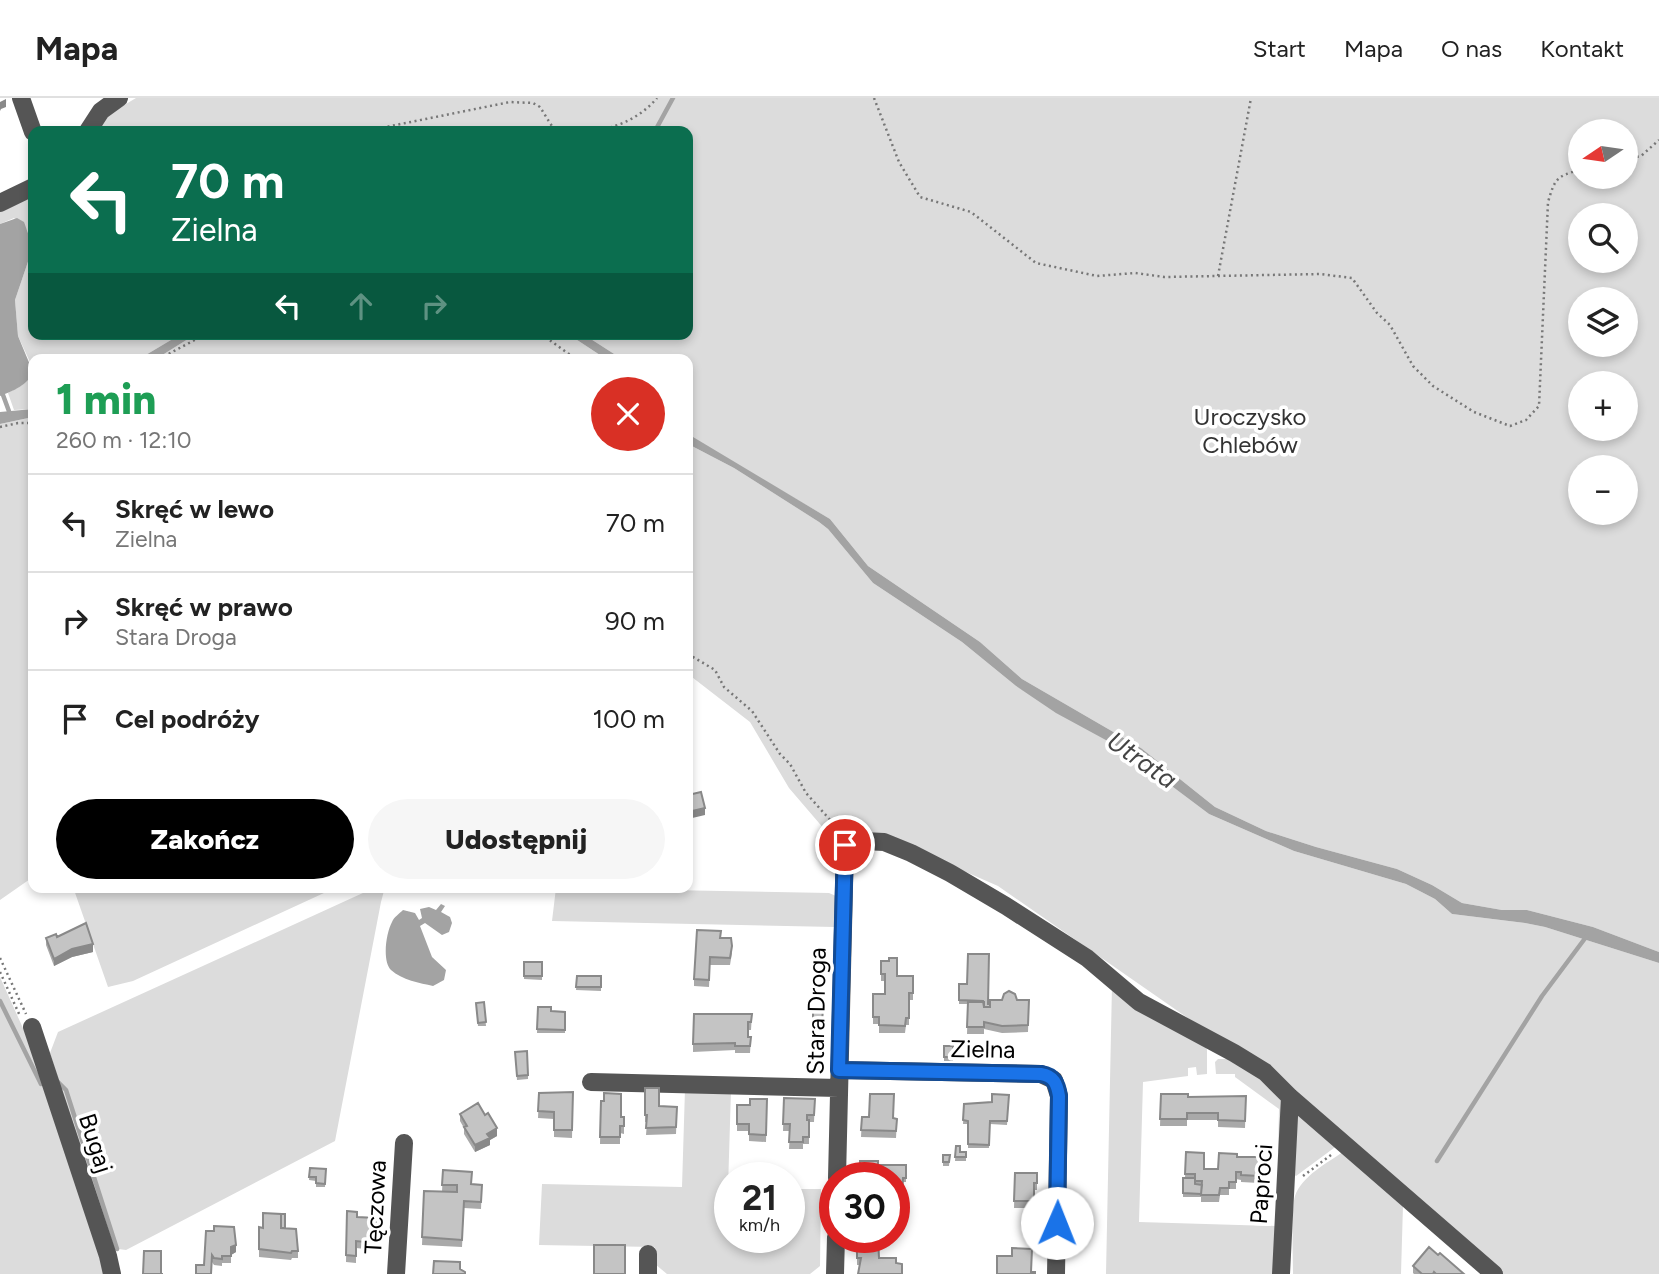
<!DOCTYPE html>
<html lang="pl">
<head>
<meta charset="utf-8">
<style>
	:root { --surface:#fff; --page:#f6f6f6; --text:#222; --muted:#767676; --line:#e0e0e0; --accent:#000 }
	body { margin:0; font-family:Figtree,sans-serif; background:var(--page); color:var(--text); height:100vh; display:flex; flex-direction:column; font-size:26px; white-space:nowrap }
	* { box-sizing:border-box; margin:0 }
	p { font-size:23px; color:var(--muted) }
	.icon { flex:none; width:38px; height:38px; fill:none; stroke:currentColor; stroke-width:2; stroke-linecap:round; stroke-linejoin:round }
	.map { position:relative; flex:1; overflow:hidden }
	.side { position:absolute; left:28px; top:256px; width:665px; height:539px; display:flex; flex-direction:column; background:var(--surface); border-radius:14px; box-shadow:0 4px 10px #0003 }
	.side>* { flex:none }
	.top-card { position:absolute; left:28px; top:28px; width:665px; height:214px; border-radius:14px; box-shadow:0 4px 10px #0003; background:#0b6e4f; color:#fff; overflow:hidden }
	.needle { width:46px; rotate:257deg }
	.controls { position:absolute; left:1568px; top:21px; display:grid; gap:14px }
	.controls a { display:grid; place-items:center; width:70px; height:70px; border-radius:50%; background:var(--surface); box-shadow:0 4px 10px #0003; font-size:35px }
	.speed { position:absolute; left:714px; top:1064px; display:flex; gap:14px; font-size:35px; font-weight:700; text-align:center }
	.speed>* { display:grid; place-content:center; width:91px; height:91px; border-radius:50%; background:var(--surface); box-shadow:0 4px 10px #0003; line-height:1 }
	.speed small { font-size:18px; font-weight:400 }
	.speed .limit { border:10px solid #d22; background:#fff; color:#111 }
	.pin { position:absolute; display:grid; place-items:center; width:60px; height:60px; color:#fff; margin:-30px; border:4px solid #fff; border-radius:50%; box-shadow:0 2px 7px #0007 }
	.me { position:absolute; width:77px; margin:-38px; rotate:1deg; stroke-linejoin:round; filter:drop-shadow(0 0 5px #0008) }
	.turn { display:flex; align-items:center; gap:24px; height:147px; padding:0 28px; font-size:32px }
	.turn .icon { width:91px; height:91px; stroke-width:2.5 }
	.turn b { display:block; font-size:49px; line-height:60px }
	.lanes { display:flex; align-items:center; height:66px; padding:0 28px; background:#0003; justify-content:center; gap:35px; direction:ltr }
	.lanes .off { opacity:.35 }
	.round { display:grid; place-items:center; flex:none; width:74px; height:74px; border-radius:37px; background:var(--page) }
	.head { display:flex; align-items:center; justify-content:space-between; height:119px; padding:0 28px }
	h1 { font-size:42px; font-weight:800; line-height:52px; color:#1e9e55 }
	.primary-button { display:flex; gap:14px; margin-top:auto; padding:14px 28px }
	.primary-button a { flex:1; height:80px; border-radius:42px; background:var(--accent); color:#fff; font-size:28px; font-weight:800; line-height:80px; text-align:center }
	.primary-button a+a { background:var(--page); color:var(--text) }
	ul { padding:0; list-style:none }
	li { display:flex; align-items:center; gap:21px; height:98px; padding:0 28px; border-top:2px solid var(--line) }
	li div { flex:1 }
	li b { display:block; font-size:26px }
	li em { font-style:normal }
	header { display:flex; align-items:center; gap:42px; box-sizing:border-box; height:98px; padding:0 35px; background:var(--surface); border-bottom:2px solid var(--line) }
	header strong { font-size:33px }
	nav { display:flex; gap:38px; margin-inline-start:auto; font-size:24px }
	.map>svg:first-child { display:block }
	.green { fill:#dcdcdc; fill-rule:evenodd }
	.water { fill:#a3a3a3 }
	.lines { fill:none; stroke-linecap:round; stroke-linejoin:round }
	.stream { stroke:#a3a3a3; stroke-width:4.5 }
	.path { stroke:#777; stroke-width:2.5; stroke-dasharray:2 3.5; stroke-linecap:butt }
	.minor { stroke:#555; stroke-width:18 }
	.wall { fill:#a9a9a9 }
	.shaded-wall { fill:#898989 }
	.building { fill:#c4c4c4; stroke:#898989; stroke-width:2 }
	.route-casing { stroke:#114b97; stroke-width:18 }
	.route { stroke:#1a73e8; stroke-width:12 }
	.labels { text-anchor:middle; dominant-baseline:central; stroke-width:7; stroke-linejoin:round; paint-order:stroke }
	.park-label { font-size:24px; fill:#333; stroke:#fff }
	.street-label { font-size:24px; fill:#000; stroke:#fff }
	.water-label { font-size:26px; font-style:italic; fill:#444; stroke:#fff }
</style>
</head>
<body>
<header>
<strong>Mapa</strong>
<nav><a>Start</a><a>Mapa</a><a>O nas</a><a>Kontakt</a></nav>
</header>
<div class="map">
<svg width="1659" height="1176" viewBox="0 0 1659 1176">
	<rect width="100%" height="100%" fill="#fff"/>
	<path class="green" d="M136,0H1659V854L1593,829L1527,812H1502L1462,805L1432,787L1397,771L1316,749L1266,733L1215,709L1141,650L1022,581L980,544L868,468L830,421L689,338L688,261H622L583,236H688V33H354L351,31L341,33H92L101,21ZM1580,33H1626V79H1580ZM1580,117H1626V163H1580ZM1580,201H1626V247H1580ZM1580,285H1626V331H1580ZM1580,369H1626V415H1580Z
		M33,95V236H181L139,261H33V311L14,312L8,295L22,287L31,279L30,264L18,238L15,202L33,149L27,132L14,120L0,126V111Z
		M196,236H568L606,261H156Z
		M33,319V779L0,802V326Z
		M688,346L734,370L819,424L828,431L873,485L962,544L1016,588L1139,660L1169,686L1209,716L1294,753L1406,786L1435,801L1452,816L1525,825L1545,829L1659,865V1176H1502L1218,941L998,788L879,736L825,732L789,690L750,624L688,576Z
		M73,789H337L133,883L108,889Z
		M376,789H385L381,804L335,1043L126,1152L111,1150L50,955L58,934Z
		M556,790L829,795L836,798L835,829L552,823Z
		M0,879L44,977L105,1176H0Z
		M1112,887L1205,945L1207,952V976L1197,977L1196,969L1188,970V978L1143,984L1139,1124L1276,1128L1274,1176H1106Z
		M1218,961H1228L1274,989L1284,1007L1283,1054H1278L1279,1011L1235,979V976H1216L1215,964Z
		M685,991L731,993L728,1090L730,1139H789V1091H821L820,1168L810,1176H667L655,1166V1149L539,1147L542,1086L682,1089Z
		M1296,1009L1338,1047L1296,1078L1294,1077Z
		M1343,1054L1403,1107L1401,1176H1293C1293,1159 1291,1111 1295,1098C1302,1078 1327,1065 1343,1054Z"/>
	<path class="water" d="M17,120L24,124L33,149L15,202L18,238L33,274C28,287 13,293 0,298V126Z
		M181,236H196L156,261H139Z
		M568,236H583L622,261H606Z
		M33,311V319L0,326V314Z
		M688,336L830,421L868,468L980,544L1022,581L1141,650L1215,709L1266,733L1316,749L1397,771L1432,787L1462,805L1502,812H1527L1593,829L1659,854V865L1545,829L1525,825L1452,816L1435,801L1406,786L1294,753L1209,716L1169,686L1139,660L1056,615L1016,588L962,544L873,485L828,431L819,424L734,370L688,346Z
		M441,806L445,808L441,814L450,819L452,825L449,834L442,837L425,825L420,828L432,859L446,872L444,882L433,888C420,885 402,882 391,872C382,863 386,835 392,824C394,819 399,816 403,812L415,815L419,822L422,820L420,811L429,809L436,812Z"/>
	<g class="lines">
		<path class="stream" d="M655,33L673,0
			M3,297L10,316
			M0,903L41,986
			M58,984L66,992L117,1151
			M1437,1063L1542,898L1586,839"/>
		<path class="path" d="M874,0L899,64L920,99L971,114L1036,165L1097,178L1135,175L1164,179L1320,176L1352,180L1377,215L1390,227L1413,268L1433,288L1474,314L1510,328L1526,322L1539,308L1548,104C1555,81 1556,78 1580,72
			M366,33L510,4L533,5L540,9L555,33
			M594,33C619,29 641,19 657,0
			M1626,61L1641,58L1659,42
			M1218,178L1251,0
			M541,236L576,261
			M159,261L206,236
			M0,329L18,325H33
			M688,556L715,572L724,589L752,613L780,656L790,666L806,695L840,733
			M0,860L26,916
			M0,874L20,918
			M1303,1078L1331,1057"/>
		<path class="minor" d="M21,0L33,34
			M88,33L101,13L119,0
			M0,105L33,89
			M845,753L863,743L884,744L911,755L950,775L1006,808L1087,860L1139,904L1234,955L1265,974L1290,999L1494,1176
			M32,929L108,1158L112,1176
			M839,972L1041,976L1054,982L1059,998L1056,1176
			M591,984L839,990
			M837,1080L845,747
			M396,1176L404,1045
			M648,1176V1156
			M835,1176L836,1139
			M1281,1176L1290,999"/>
	</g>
	<path class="wall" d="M57,839L93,854L72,859L54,868L46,847V840Z
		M720,840L732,855L730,867H710L709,889L694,888V881Z
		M881,863L897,878H913V902H909V927H906L905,935H879V926H873V896H885V883H881Z
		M524,864H542V882L524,881Z
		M577,878H601V893L576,892Z
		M959,886L988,906L1017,902H1029L1028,934L1002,935L984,931V936H967L968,906H959Z
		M484,904L486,928H478L476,905Z
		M813,908L823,909L822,929H813Z
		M538,909L551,913L565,914V935H537Z
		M752,916L751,932H748V939H751L750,955H735V952L693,954V946Z
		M944,948H953V963H944Z
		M515,954L528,977V981L517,982Z
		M645,990L659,1008L677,1009L676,1036L646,1037L647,1024H645Z
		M573,994L572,1040L554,1039V1021L538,1020L539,995Z
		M1161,996L1188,999L1246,998L1245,1030L1218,1029V1022H1187V1028H1160Z
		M1009,997L1007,1027L990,1026L989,1050H968V1026H963L964,1006L992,1004Z
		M784,1000L815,1001L814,1024H809V1046H803V1051H789L790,1033H783Z
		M767,1001L766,1044L749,1043V1033H737V1007H750Z
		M601,1003L621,1019L624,1027V1036L620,1035V1046H600Z
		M460,1016L497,1038L490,1042V1047L475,1054L464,1036V1030L460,1023Z
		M862,1019L897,1021L896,1040L861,1039Z
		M956,1048L960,1054H966V1063H955Z
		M1186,1054L1204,1071H1218L1237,1059H1260L1259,1085L1241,1084V1082L1236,1081V1091H1229V1097H1220L1219,1104H1201V1099H1183V1080H1185Z
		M943,1057H950L949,1068H943Z
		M878,1067H906V1084H903L902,1107L894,1106V1080Z
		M310,1070L326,1071L325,1089H316V1083L309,1082Z
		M443,1072L472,1086L482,1087L481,1111L464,1110L462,1149L422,1147L424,1093L442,1094Z
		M1015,1075H1037V1092H1034V1110H1014Z
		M347,1113L357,1119L376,1120L375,1152L356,1150V1165L346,1164Z
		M259,1129L285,1130L298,1153V1160H292L291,1162L259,1159Z
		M206,1133L236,1154L231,1157V1165H222V1168L214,1167L212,1164L204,1167Z
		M857,1139H878L860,1167H857Z
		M1438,1157L1464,1176H1414L1413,1175V1168Z"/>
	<path class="shaded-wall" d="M6,1V9L1,11L0,13V4Z
		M705,710V717L688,721V714Z
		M93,846V854L72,859L54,868V861L72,851Z
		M497,1030V1038L490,1042V1047L475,1054V1047L487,1036Z
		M236,1147V1154L231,1157V1149Z"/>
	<path class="building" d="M701,694L705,710L688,714V697Z
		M86,825L93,846L72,851L54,861L46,840L56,836L57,839Z
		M697,832L721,833L720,840H731L732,848L730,860L710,859L709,882L694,881Z
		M968,856H989L988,906H990V909H984L983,903L959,902V886H967Z
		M889,860H897V878H913V895H909V920H906L905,928L879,927V919H873V896H885V876H881V863H889Z
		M524,864H542V878H524Z
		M577,878H601V889H576Z
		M1009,893L1015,896L1017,902H1029L1028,927L1002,928L984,924V929H967L968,904H984V909H990V902H1002L1004,896Z
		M484,904L486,924L478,925L476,905Z
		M813,908L823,909L822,926L813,925Z
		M538,909H551V913L565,914V932L537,931Z
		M694,916H752L751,924H748V939H751L750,948H735V945L693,946Z
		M944,948H953V959H944Z
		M527,953L528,977L517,978L515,954Z
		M645,990H659V1008L677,1009L676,1029L646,1030L647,1017H645Z
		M573,994L572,1032H554V1014L538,1013L539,995Z
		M604,995L621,996V1019H624V1028H620V1039H600L601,1003H604Z
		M870,996H894L893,1020L897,1021L896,1033L861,1032L862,1019H869Z
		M992,996L1009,997L1007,1023H990L989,1047L968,1046V1023L963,1022L964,1006L992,1004Z
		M1161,996H1188V999L1246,998L1245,1023L1218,1022V1015H1187V1021H1160Z
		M784,1000L815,1001L814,1017H807V1022H809V1039H803V1044H789L790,1026H783Z
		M750,1001H767L766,1037L749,1036V1026H737V1007H750Z
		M478,1005L485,1017L488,1015L497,1030L487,1036L490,1040L475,1047L464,1029L467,1028L460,1016Z
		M956,1048H960V1054H966V1059H955Z
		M1186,1054L1204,1055V1071H1218L1219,1055L1237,1056V1059H1260L1259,1078L1241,1077V1074H1236V1084H1229V1090H1220L1219,1097H1201L1202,1083H1195V1076H1185Z
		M943,1057H950L949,1064H943Z
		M860,1063H878V1067H906V1080H903L902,1103H894V1080H859Z
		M310,1070L326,1071L325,1086L316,1085V1079H309Z
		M443,1072L472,1074L471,1086L482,1087L481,1104L464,1103L462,1142L422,1139L424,1093L457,1094V1087H442Z
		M1015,1075H1037V1085H1034V1103H1014Z
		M1183,1080H1195V1086L1202,1087L1201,1096L1183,1095Z
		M347,1113L357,1114V1119L376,1120L375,1145L356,1143V1158L346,1157Z
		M263,1115L281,1116V1130L296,1131L298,1153H292L291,1155L259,1151V1129L263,1130Z
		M277,1116H285V1130H281V1116Z
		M214,1128L234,1129L236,1147L231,1149V1158H222V1161L214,1160L212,1157L211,1176H196V1167H204L206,1133H214Z
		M857,1139H878L879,1160H896V1165L902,1166V1176H858L861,1160H857Z
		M594,1147H625V1176H594Z
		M1429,1149L1438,1157L1440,1155L1464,1176H1436L1434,1174L1433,1176H1422L1413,1168Z
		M1012,1150L1032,1151L1031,1174H1035V1176H997V1158H1012Z
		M144,1153H161V1176H163H143Z
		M434,1163L460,1164V1171L465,1174V1176H433Z"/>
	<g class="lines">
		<defs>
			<path id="route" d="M845,747L839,972L1041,976C1054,978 1057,986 1059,998L1057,1125"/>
		</defs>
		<use href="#route" class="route-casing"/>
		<use href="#route" class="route"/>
	</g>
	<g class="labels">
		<g class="park-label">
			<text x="1250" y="318">Uroczysko<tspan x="1250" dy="28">Chlebów</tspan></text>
		</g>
		<g class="street-label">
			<text transform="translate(816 913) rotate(-89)">Stara Droga</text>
			<text transform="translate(983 951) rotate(1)">Zielna</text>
			<text transform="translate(96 1045) rotate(72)">Bugaj</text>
			<text transform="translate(1261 1086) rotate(-86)">Paproci</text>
			<text transform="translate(375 1109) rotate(-87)">Tęczowa</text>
		</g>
		<g class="water-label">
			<text transform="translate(1142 662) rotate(35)">Utrata</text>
		</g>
	</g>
</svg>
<div class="controls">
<a><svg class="needle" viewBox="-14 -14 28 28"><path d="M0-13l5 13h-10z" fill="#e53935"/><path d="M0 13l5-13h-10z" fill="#767676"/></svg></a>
<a><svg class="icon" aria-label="search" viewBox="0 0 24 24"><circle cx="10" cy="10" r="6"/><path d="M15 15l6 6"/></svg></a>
<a><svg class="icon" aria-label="layers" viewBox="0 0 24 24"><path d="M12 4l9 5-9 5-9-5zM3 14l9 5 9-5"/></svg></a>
<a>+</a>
<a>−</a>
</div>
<div class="speed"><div>21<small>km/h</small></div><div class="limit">30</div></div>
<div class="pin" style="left:845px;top:747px;background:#d93025"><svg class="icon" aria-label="arrive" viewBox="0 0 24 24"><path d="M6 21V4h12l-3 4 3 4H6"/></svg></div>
<svg class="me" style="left:1057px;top:1125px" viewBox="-20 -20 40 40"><circle r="19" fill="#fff"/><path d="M0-13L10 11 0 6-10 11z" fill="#1a73e8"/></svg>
<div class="top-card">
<div class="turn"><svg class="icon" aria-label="left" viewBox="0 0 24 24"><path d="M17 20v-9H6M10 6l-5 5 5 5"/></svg><div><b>70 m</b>Zielna</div></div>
<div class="lanes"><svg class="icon" aria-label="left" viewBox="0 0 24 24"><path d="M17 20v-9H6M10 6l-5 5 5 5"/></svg><svg class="icon off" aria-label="ahead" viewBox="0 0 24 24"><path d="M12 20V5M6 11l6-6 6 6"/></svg><svg class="icon off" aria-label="right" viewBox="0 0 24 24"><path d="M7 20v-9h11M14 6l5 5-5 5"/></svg></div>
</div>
<section class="side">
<div class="head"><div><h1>1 min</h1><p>260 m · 12:10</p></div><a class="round" style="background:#d93025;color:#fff"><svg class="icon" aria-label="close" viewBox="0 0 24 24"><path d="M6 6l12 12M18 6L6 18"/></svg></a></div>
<ul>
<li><svg class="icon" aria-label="left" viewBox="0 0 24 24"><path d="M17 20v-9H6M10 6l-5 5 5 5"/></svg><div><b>Skręć w lewo</b><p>Zielna</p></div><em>70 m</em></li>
<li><svg class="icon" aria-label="right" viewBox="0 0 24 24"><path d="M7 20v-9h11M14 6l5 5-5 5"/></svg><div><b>Skręć w prawo</b><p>Stara Droga</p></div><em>90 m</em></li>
<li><svg class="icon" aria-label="arrive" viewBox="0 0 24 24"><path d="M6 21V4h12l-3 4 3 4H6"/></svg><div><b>Cel podróży</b></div><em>100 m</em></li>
</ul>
<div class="primary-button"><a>Zakończ</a><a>Udostępnij</a></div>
</section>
</div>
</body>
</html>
